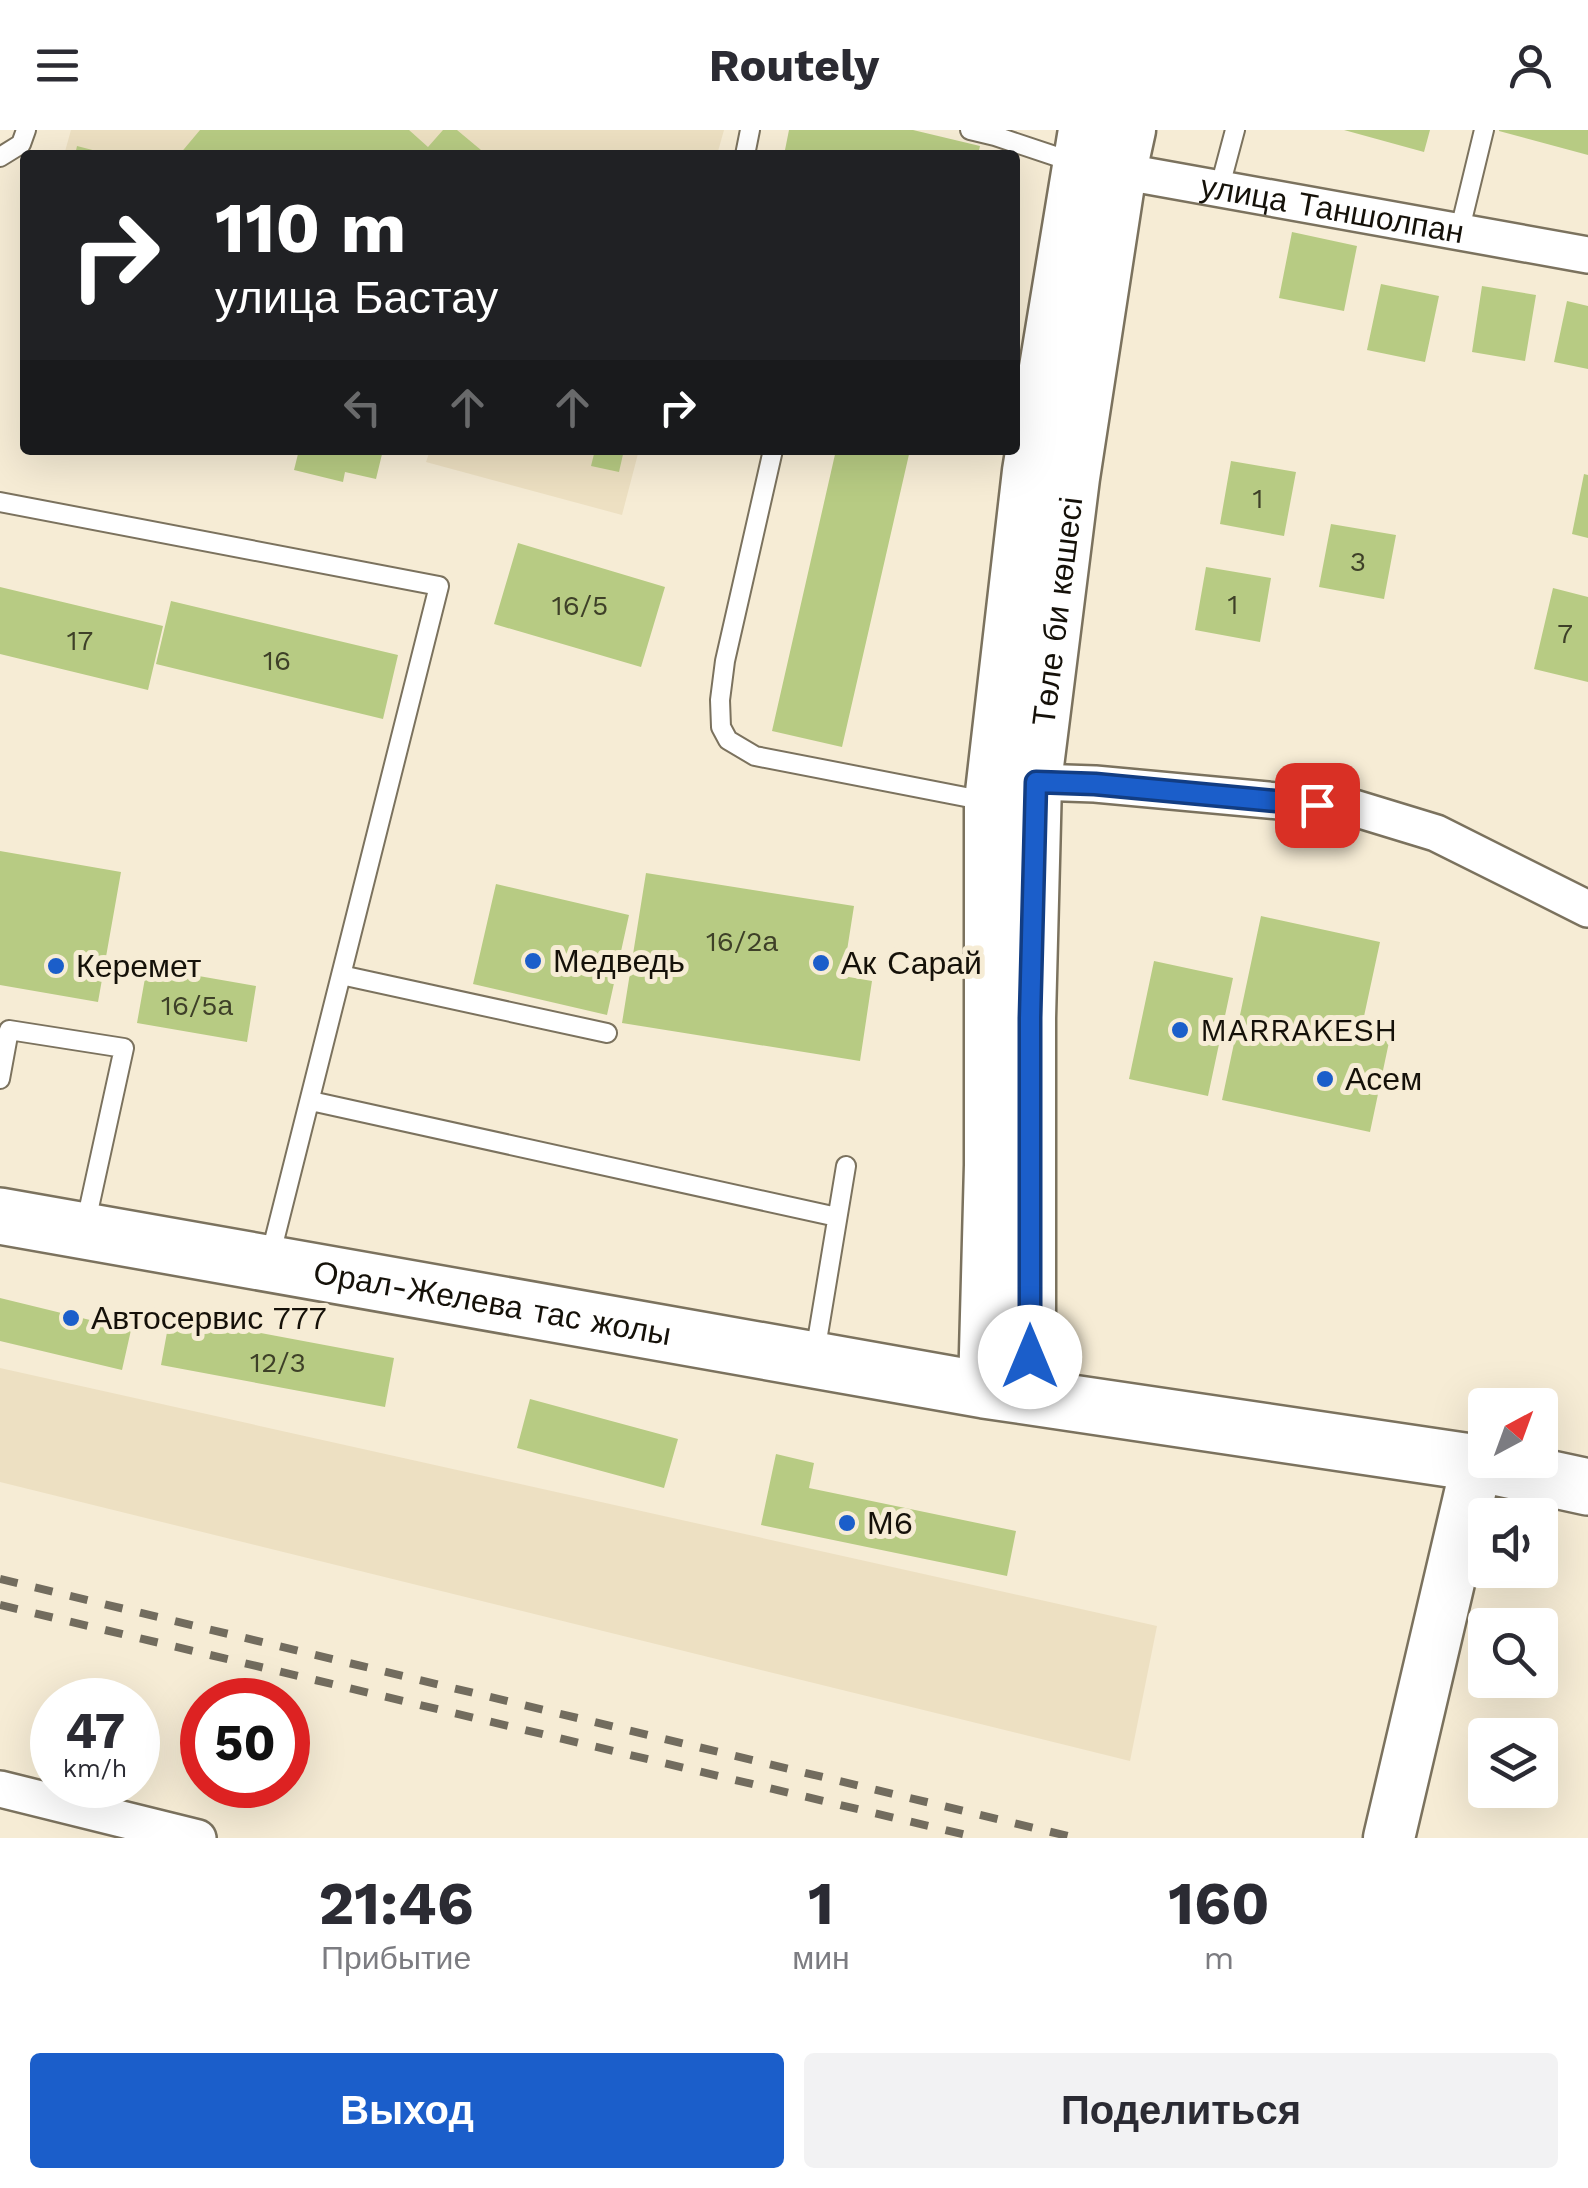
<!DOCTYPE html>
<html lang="ru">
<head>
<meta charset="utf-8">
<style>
	:root { --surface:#fff; --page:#f2f2f3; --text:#2b2b33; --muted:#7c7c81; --accent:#1b5eca }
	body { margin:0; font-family:"Work Sans",sans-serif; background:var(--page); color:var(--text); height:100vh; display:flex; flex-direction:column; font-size:38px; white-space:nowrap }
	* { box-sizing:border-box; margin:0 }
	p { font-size:32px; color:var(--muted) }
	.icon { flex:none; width:55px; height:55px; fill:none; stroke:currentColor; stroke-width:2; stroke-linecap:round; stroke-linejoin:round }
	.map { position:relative; height:1708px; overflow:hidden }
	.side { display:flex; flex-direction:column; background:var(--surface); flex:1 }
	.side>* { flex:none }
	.banner { position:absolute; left:20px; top:20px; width:1000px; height:305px; border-radius:10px; box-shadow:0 10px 40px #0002; background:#202124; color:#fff; overflow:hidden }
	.needle { width:65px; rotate:41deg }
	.tools { position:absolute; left:1468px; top:1258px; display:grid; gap:20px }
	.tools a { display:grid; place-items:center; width:90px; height:90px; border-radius:10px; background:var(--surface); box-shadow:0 10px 40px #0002; font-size:50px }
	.speed { position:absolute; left:30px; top:1548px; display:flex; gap:20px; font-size:50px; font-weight:700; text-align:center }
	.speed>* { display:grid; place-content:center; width:130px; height:130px; border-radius:50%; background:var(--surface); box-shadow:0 10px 40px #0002; line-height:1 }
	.speed small { font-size:25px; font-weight:400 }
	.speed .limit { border:15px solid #d22; background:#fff; color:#111 }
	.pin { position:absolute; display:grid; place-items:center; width:85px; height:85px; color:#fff; margin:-42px; border-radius:20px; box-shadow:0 5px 15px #0006 }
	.me { position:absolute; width:110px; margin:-55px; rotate:0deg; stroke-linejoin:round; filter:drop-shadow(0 0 8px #0008) }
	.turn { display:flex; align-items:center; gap:35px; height:210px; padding:0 30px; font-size:45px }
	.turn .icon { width:130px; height:130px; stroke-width:2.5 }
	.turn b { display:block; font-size:70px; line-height:85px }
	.lanes { display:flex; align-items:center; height:95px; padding:0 30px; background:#0003; justify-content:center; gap:50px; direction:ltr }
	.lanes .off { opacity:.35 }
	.eta { display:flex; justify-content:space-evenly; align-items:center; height:170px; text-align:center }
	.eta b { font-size:60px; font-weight:700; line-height:70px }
	.action { display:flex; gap:20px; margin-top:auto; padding:20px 30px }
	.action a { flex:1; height:115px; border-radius:10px; background:var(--accent); color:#fff; font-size:40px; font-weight:700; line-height:115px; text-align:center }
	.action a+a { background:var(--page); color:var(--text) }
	header { display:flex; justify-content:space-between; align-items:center; height:130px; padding:0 30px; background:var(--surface); font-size:45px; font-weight:700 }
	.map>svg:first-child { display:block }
	.built { fill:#ede0c2 }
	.building { fill:#b7cb83 }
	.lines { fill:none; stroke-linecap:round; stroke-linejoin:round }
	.lane-casing { stroke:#7b725e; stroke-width:22 }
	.street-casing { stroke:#7b725e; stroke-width:40 }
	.secondary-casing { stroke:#7b725e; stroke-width:55 }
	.primary-casing { stroke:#7b725e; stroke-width:60 }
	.lane { stroke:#fff; stroke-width:18 }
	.street { stroke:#fff; stroke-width:35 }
	.secondary { stroke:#fff; stroke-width:50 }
	.primary { stroke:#fff; stroke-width:55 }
	.rail { stroke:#726c5e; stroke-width:8; stroke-dasharray:18 18; stroke-linecap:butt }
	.route-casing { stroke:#123d83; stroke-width:25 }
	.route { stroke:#1b5eca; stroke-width:18 }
	.poi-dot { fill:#1b5eca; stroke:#f6ecd5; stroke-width:4 }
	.labels { text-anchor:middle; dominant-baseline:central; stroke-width:10; stroke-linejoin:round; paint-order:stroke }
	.number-label { font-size:28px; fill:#3e4028 }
	.street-label { font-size:32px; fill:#151109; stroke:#f6ecd5 }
	.poi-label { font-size:32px; fill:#151109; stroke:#f6ecd5; text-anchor:start }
</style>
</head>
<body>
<header><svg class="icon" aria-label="menu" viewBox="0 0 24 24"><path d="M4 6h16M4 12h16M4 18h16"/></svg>Routely<svg class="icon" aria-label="person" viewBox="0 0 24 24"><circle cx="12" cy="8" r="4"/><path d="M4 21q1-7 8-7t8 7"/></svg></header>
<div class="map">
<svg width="1588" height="1708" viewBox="0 0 1588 1708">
	<rect width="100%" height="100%" fill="#f6ecd5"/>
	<path class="built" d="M71,0H724L717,25H64Z
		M430,320H639L622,385L426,332Z
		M0,1238L1157,1496L1130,1631L0,1352Z"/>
	<path class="building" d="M200,0H409L428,17L443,0H457L487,25H179Z
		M789,0H913L980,16L978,25H784Z
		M1344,0H1430L1424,22Z
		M1499,0H1588V25L1499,1Z
		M77,16L108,24V25H75Z
		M1292,102L1357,116L1344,181L1279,168Z
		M1381,154L1439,166L1425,232L1367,220Z
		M1482,156L1536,165L1525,231L1472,222Z
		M1567,171L1588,176V239L1554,232Z
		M299,320H383L376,349L345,342L343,352L294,340Z
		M595,320H624L619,342L591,336Z
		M836,320H910L842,617L772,601Z
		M1231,331L1296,342L1284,406L1220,394Z
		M1584,344L1588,345V408L1572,404Z
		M1331,394L1396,405L1384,469L1319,457Z
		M518,413L665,457L641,537L494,494Z
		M1206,437L1271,448L1260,512L1195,500Z
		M0,457L163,496L148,560L0,524Z
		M1553,458L1588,467V552L1534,539Z
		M171,471L398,525L383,589L156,534Z
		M0,721L121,742L98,872L0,855Z
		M646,743L854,776L843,846L872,851L860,931L622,893Z
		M496,754L629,785L607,885L473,854Z
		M1261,786L1380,812L1360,905L1389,912L1370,1002L1222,970Z
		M1154,831L1233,848L1208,966L1129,949Z
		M147,837L256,856L247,912L137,893Z
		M0,1168L131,1200L122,1240L0,1211Z
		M170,1186L394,1228L385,1277L161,1235Z
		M530,1269L678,1309L664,1358L517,1318Z
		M776,1324L814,1333L809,1358L1016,1401L1007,1446L761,1395Z"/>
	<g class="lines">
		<defs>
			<path id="lane" d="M970,0L995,6
				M992,0L995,6L1073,32
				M745,25L750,0
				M0,27L21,14L26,0
				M1219,60L1235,0
				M1459,103L1484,0
				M773,320L725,531L720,570L721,597L728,610L755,626L986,671
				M0,372L439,456L270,1127
				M341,845L607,903
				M0,949L9,900L124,918L85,1096
				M311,971L837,1087
				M815,1223L846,1036"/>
			<g id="street">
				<path id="s1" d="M1098,37L1588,125"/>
				<path d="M1036,652L1095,654L1354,678L1436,703L1588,779"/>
				<path d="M0,1659L198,1708"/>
			</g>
			<g id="secondary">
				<path d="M984,1260L990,1035V671L1028,341L1084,0"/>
				<path id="s2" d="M1030,1265V888L1036,652L1074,348L1121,41L1130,0"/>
				<path d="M1389,1708L1477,1333"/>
			</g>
			<g id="primary">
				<path id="s3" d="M0,1086L984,1260L1477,1333L1588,1357"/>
			</g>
		</defs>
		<use href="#lane" class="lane-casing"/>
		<use href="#street" class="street-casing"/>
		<use href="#secondary" class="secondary-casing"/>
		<use href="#primary" class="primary-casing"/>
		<use href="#lane" class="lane"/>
		<use href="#street" class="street"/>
		<use href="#secondary" class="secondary"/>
		<use href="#primary" class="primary"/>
		<path class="rail" d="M0,1449L1076,1708
			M0,1475L979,1708"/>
	</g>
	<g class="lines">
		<defs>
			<path id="route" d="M1030,1227V888L1036,652L1095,654L1317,675"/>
		</defs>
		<use href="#route" class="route-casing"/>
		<use href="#route" class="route"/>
	</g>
	<g class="poi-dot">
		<circle cx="533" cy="831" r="10"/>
		<circle cx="821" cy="833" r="10"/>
		<circle cx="56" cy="836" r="10"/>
		<circle cx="1180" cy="900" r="10"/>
		<circle cx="1325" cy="949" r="10"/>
		<circle cx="71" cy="1188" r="10"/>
		<circle cx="847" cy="1393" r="10"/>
	</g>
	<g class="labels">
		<g class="number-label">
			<text x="1258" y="368">1</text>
			<text x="1358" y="431">3</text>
			<text x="1233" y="474">1</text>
			<text x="580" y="475">16/5</text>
			<text x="1565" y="503">7</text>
			<text x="80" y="510">17</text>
			<text x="277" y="530">16</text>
			<text x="742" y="811">16/2а</text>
			<text x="197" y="875">16/5а</text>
			<text x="278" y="1232">12/3</text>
		</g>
		<g class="street-label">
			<text stroke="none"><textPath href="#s1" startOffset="238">улица Таншолпан</textPath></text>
			<text stroke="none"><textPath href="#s2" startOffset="785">Төле би көшесі</textPath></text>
			<text stroke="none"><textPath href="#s3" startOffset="500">Орал-Желева тас жолы</textPath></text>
		</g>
		<g class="poi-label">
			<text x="553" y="831">Медведь</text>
			<text x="841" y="833">Ак Сарай</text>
			<text x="76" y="836">Керемет</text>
			<text x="1200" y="900">MARRAKESH</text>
			<text x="1345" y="949">Асем</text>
			<text x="91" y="1188">Автосервис 777</text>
			<text x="867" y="1393">М6</text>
		</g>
	</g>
</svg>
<div class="tools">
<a><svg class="needle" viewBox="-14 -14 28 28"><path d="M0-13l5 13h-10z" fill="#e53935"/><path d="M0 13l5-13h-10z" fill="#7c7c81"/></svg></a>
<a><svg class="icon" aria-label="sound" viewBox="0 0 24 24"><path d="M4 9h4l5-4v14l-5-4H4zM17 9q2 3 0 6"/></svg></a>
<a><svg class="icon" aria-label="search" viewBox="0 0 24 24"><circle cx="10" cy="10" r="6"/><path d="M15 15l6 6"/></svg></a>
<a><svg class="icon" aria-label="layers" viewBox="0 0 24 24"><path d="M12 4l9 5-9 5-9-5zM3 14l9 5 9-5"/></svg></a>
</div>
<div class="speed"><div>47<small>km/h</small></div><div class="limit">50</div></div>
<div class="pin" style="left:1317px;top:675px;background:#d93025"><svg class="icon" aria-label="arrive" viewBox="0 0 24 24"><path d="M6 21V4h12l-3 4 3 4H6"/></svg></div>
<svg class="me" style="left:1030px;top:1227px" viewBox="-20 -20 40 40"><circle r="19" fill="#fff"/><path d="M0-13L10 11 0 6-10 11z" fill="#1b5eca"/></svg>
<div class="banner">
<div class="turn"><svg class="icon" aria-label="right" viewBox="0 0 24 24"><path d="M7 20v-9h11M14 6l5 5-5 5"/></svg><div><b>110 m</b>улица Бастау</div></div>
<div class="lanes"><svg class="icon off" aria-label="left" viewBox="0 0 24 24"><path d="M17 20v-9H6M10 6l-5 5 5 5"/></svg><svg class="icon off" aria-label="ahead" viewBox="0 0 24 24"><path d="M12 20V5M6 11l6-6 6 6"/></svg><svg class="icon off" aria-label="ahead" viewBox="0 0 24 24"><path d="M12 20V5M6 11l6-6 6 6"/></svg><svg class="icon" aria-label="right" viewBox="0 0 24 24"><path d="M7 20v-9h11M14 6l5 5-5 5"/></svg></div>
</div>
</div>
<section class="side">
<div class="eta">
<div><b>21:46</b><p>Прибытие</p></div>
<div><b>1</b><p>мин</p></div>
<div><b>160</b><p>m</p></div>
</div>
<div class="action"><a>Выход</a><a>Поделиться</a></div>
</section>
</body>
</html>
